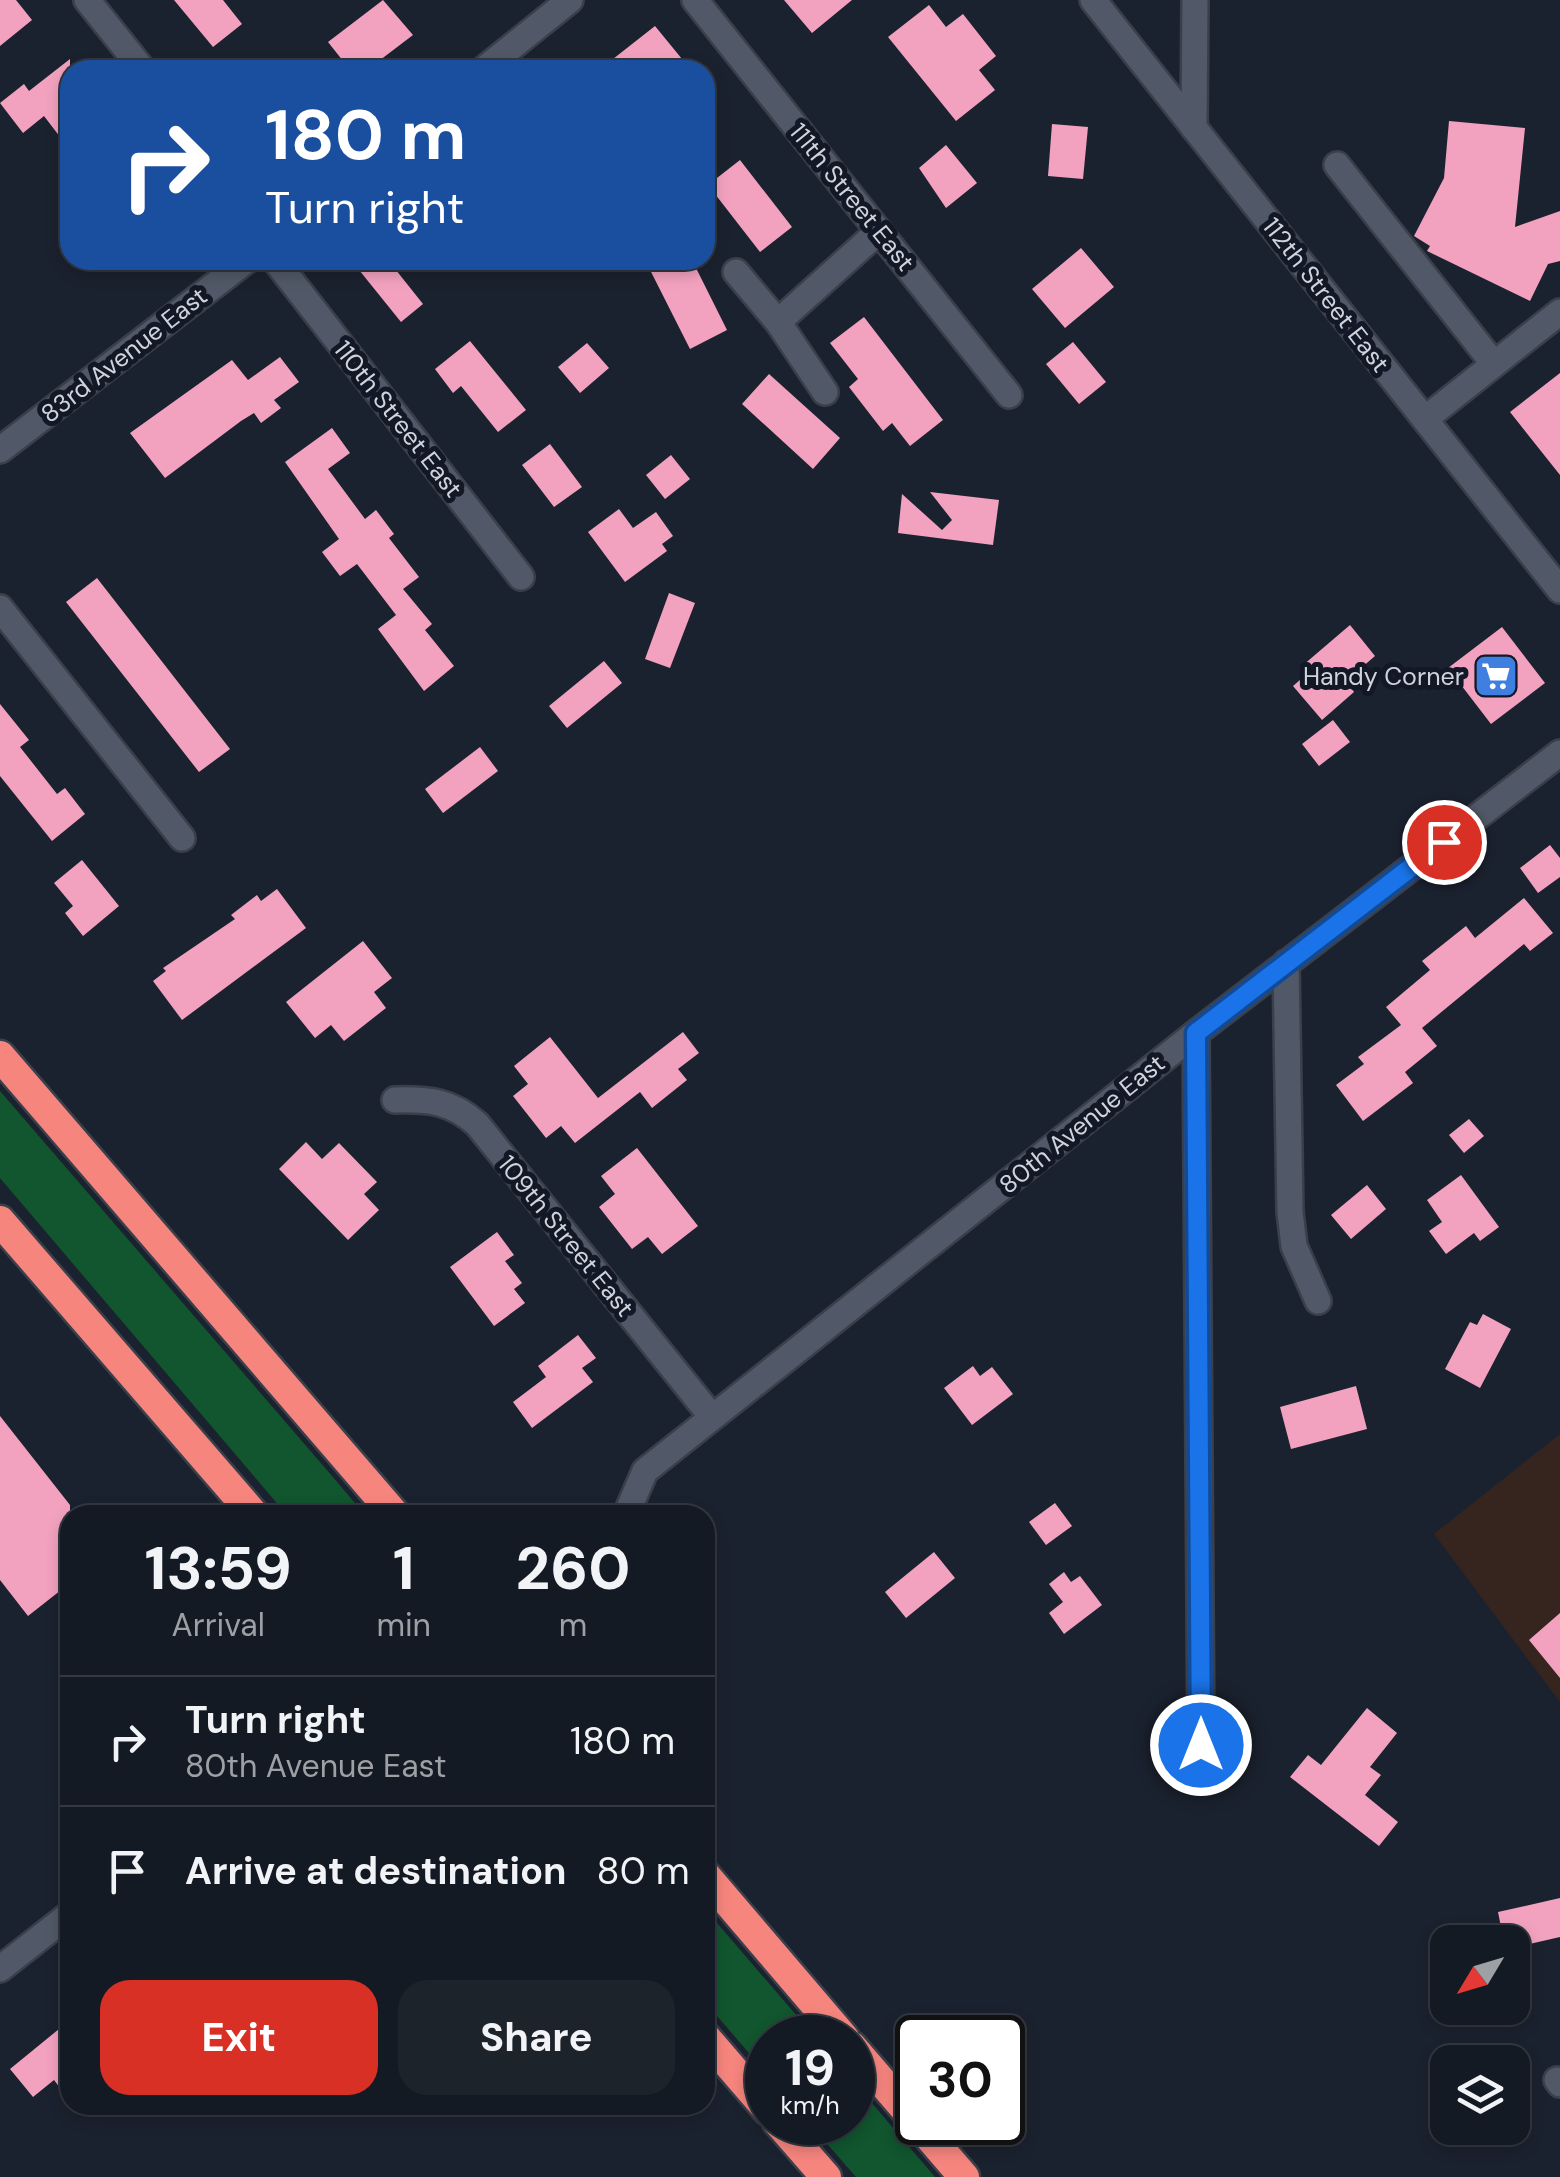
<!DOCTYPE html>
<html lang="en">
<head>
<meta charset="utf-8">
<style>
	:root { --surface:#141a23; --page:#1d232b; --text:#f1f3f6; --muted:#9da1a6; --line:#333841; --accent:#d93025 }
	body { margin:0; font-family:"DM Sans",sans-serif; background:var(--page); color:var(--text); height:100vh; display:flex; flex-direction:column; font-size:38px; white-space:nowrap }
	* { box-sizing:border-box; margin:0 }
	p { font-size:32px; color:var(--muted) }
	.icon { flex:none; width:55px; height:55px; fill:none; stroke:currentColor; stroke-width:2; stroke-linecap:round; stroke-linejoin:round }
	.map { position:relative; flex:1; overflow:hidden }
	.sheet { position:absolute; left:60px; top:1505px; width:655px; height:610px; display:flex; flex-direction:column; background:var(--surface); border-radius:30px; box-shadow:0 5px 15px #0003,0 0 0 2px var(--line) }
	.sheet>* { flex:none }
	.hud { position:absolute; left:60px; top:60px; width:655px; height:210px; border-radius:30px; box-shadow:0 5px 15px #0003,0 0 0 2px var(--line); background:#1a4fa0; color:#fff; overflow:hidden }
	.needle { width:65px; rotate:232deg }
	.buttons { position:absolute; left:1430px; top:1925px; display:grid; gap:20px }
	.buttons a { display:grid; place-items:center; width:100px; height:100px; border-radius:20px; background:var(--surface); box-shadow:0 5px 15px #0003,0 0 0 2px var(--line); font-size:50px }
	.speed { position:absolute; left:745px; top:2015px; display:flex; gap:20px; font-size:50px; font-weight:700; text-align:center }
	.speed>* { display:grid; place-content:center; width:130px; height:130px; border-radius:50%; background:var(--surface); box-shadow:0 5px 15px #0003,0 0 0 2px var(--line); line-height:1 }
	.speed small { font-size:25px; font-weight:400 }
	.speed .limit { border:5px solid #111; border-radius:15px; background:#fff; color:#111 }
	.pin { position:absolute; display:grid; place-items:center; width:85px; height:85px; color:#fff; margin:-42px; border:5px solid #fff; border-radius:50%; box-shadow:0 2px 10px #0007 }
	.me { position:absolute; width:110px; margin:-55px; rotate:0deg; stroke-linejoin:round; filter:drop-shadow(0 0 8px #0008) }
	.turn { display:flex; align-items:center; gap:35px; height:210px; padding:0 40px; font-size:45px }
	.turn .icon { width:130px; height:130px; stroke-width:2.5 }
	.turn b { display:block; font-size:70px; line-height:85px }
	.eta { display:flex; justify-content:space-evenly; align-items:center; height:170px; text-align:center }
	.eta b { font-size:60px; font-weight:700; line-height:70px }
	.primary-button { display:flex; gap:20px; margin-top:auto; padding:20px 40px }
	.primary-button a { flex:1; height:115px; border-radius:30px; background:var(--accent); color:#fff; font-size:40px; font-weight:700; line-height:115px; text-align:center }
	.primary-button a+a { background:var(--page); color:var(--text) }
	ul { padding:0; list-style:none }
	li { display:flex; align-items:center; gap:30px; height:130px; padding:0 40px; border-top:2px solid var(--line) }
	li div { flex:1 }
	li b { display:block; font-size:38px }
	li em { font-style:normal }
	.map>svg:first-child { display:block }
	.education { fill:#36241f }
	.green { fill:#11562f }
	.building { fill:#f2a2bf }
	.lines { fill:none; stroke-linecap:round; stroke-linejoin:round }
	.street-casing { stroke:#3a3f4a; stroke-width:30 }
	.secondary-casing { stroke:#3a3f4a; stroke-width:30 }
	.highway-casing { stroke:#3a3f4a; stroke-width:35 }
	.street { stroke:#515968; stroke-width:25 }
	.secondary { stroke:#515968; stroke-width:25 }
	.highway { stroke:#f6857e; stroke-width:30 }
	.route-casing { stroke:#114b97; stroke-width:25 }
	.route { stroke:#1a73e8; stroke-width:18 }
	.labels { text-anchor:middle; dominant-baseline:central; stroke-width:10; stroke-linejoin:round; paint-order:stroke }
	.street-label { font-size:25px; fill:#ced3dc; stroke:#121825 }
	.poi-label { font-size:25px; fill:#ced3dc; stroke:#121825; text-anchor:end }
</style>
</head>
<body>
<div class="map">
<svg width="1560" height="2177" viewBox="0 0 1560 2177">
	<rect width="100%" height="100%" fill="#1b222f"/>
	<path class="education" d="M1560,1434V1702L1434,1534Z"/>
	<path class="green" d="M0,1091L332,1476L365,1515H287L0,1178Z
		M705,1909L815,2037L768,2038L767,2074L705,2002Z
		M853,2081L935,2177H856L809,2123L852,2122Z"/>
	<path class="building" d="M0,0H16L32,20L0,46Z
		M174,0H223L242,24L213,47Z
		M383,0L413,35L367,70L355,59L347,66L328,42Z
		M784,0H852L812,33Z
		M929,5L946,27L963,14L996,56L979,70L995,90L956,121L888,37Z
		M655,26L691,70H599Z
		M70,59V150L44,116L23,133L0,103L24,84L29,91Z
		M1449,121L1525,128L1515,227L1560,211V261L1548,264L1530,301L1427,251L1430,246L1414,236L1444,178Z
		M1052,124L1088,127L1083,179L1048,176Z
		M946,145L977,183L946,208L919,168Z
		M740,160L792,227L760,252L708,185Z
		M1081,248L1114,287L1065,328L1032,289Z
		M351,260H388L423,304L401,322Z
		M645,260H692L727,330L690,349Z
		M864,317L943,420L910,446L892,423L883,431L849,387L858,379L830,343Z
		M470,341L526,410L498,432L461,386L453,393L435,369Z
		M1073,342L1106,382L1079,404L1046,364Z
		M587,343L609,368L580,393L558,367Z
		M280,357L299,382L274,400L281,408L261,423L254,413L241,421L165,478L130,433L232,360L248,380Z
		M1560,373V475L1510,412Z
		M769,374L840,438L813,469L742,404Z
		M332,428L350,453L328,469L365,519L376,510L394,534L389,538L419,577L403,589L432,624L425,630L454,666L424,691L378,629L396,615L357,564L340,576L322,552L339,539L285,462Z
		M550,444L582,487L554,507L522,465Z
		M671,455L690,479L665,499L646,475Z
		M930,492L999,500L993,545L898,533L902,494L942,530L952,520Z
		M619,509L633,528L656,512L673,536L662,544L667,551L625,582L588,532Z
		M97,578L230,749L199,772L66,602Z
		M669,593L695,603L670,668L645,659Z
		M1350,625L1375,656L1346,681L1354,692L1322,720L1293,686L1308,673L1302,666Z
		M1502,627L1545,683L1491,724L1448,668Z
		M604,661L622,683L567,728L549,706Z
		M0,704L29,740L20,747L57,794L65,788L85,814L52,841L0,776Z
		M1333,720L1350,742L1319,766L1302,744Z
		M480,747L498,771L443,813L425,789Z
		M1550,845L1560,858V877L1538,893L1520,868Z
		M82,860L119,906L83,936L65,913L73,906L54,883Z
		M277,889L306,928L182,1020L153,981L166,971L163,968L235,919L231,915L257,895L261,901Z
		M1524,898L1553,933L1530,951L1524,944L1422,1028L1437,1046L1405,1072L1413,1083L1363,1121L1336,1085L1364,1064L1358,1057L1401,1025L1386,1007L1430,970L1422,961L1466,926L1475,938Z
		M363,941L392,978L374,992L386,1008L344,1041L331,1025L315,1038L286,1002Z
		M683,1032L699,1053L678,1069L687,1080L652,1108L640,1092L575,1143L561,1126L546,1138L513,1096L528,1084L514,1066L550,1037L598,1098Z
		M1469,1119L1484,1136L1464,1153L1449,1135Z
		M306,1142L322,1159L339,1143L377,1182L364,1194L379,1210L348,1240L279,1169Z
		M637,1148L698,1226L662,1254L648,1237L632,1249L599,1207L615,1194L601,1176Z
		M1461,1175L1499,1227L1480,1241L1474,1233L1446,1254L1429,1231L1442,1222L1427,1200Z
		M1367,1185L1386,1209L1351,1239L1331,1215Z
		M497,1232L514,1255L505,1261L522,1283L514,1289L525,1303L494,1326L450,1267Z
		M1483,1314L1511,1329L1480,1388L1445,1369L1470,1322L1477,1325Z
		M578,1335L596,1358L582,1368L593,1382L532,1428L513,1402L546,1377L538,1366Z
		M973,1366L980,1376L992,1367L1013,1394L972,1425L944,1388Z
		M1356,1386L1367,1429L1291,1449L1280,1407Z
		M0,1416L70,1505V1583L28,1616L0,1580Z
		M1055,1503L1072,1526L1046,1545L1029,1522Z
		M934,1552L955,1578L906,1618L885,1592Z
		M1064,1572L1071,1582L1080,1576L1102,1605L1064,1634L1049,1613L1063,1602L1049,1584Z
		M1560,1613V1678L1529,1640Z
		M1367,1708L1397,1733L1370,1767L1381,1775L1365,1795L1398,1822L1379,1846L1290,1777L1308,1755L1321,1765Z
		M1560,1898V1937L1512,1948V1942H1504L1498,1912Z
		M70,2020V2101L54,2080L33,2097L10,2069Z"/>
	<g class="lines">
		<defs>
			<path id="street" d="M87,0L143,70
				M695,0L1009,395
				M483,70L570,0
				M1194,128L1195,0
				M1337,165L1494,364
				M275,260L521,577
				M736,272L778,322L879,231
				M778,322L825,392
				M1425,419L1560,312
				M0,450L247,260
				M0,608L182,838
				M1286,963L1290,1212L1294,1246L1318,1301
				M1196,1033L1201,1745
				M395,1100C429,1099 451,1101 477,1124L712,1417
				M626,1515L645,1471L1196,1033L1560,753
				M0,1969L70,1914
				M1557,2080L1560,2084"/>
			<path id="secondary" d="M1093,0L1560,590"/>
			<path id="highway" d="M0,1056L395,1515
				M0,1221L254,1515
				M705,1875L844,2038
				M705,2037L768,2110
				M852,2047L964,2177
				M778,2122L826,2177"/>
		</defs>
		<use href="#street" class="street-casing"/>
		<use href="#secondary" class="secondary-casing"/>
		<use href="#highway" class="highway-casing"/>
		<use href="#street" class="street"/>
		<use href="#secondary" class="secondary"/>
		<use href="#highway" class="highway"/>
	</g>
	<g class="lines">
		<defs>
			<path id="route" d="M1201,1745L1196,1033L1444,842"/>
		</defs>
		<use href="#route" class="route-casing"/>
		<use href="#route" class="route"/>
	</g>
	<defs>
		<symbol id="supermarket-square" viewBox="-11 -11 22 22"><rect x="-9" y="-9" width="18" height="18" rx="4" fill="#3f7fe0" stroke="#121825"/><path d="M-6-5.5h2.5l.6 2H6L4.5 2H-2.5L-4.4-4H-6ZM-1.5 3.2a1.3 1.3 0 1 0 .1 0ZM3 3.2a1.3 1.3 0 1 0 .1 0Z" fill="#fff"/></symbol>
	</defs>
	<g fill-rule="evenodd">
		<use href="#supermarket-square" x="1471" y="651" width="50" height="50"/>
	</g>
	<g class="labels">
		<g class="street-label">
			<text transform="translate(852 197) rotate(51)">111th Street East</text>
			<text transform="translate(1326 295) rotate(52)">112th Street East</text>
			<text transform="translate(124 355) rotate(-38)">83rd Avenue East</text>
			<text transform="translate(398 419) rotate(52)">110th Street East</text>
			<text transform="translate(1082 1124) rotate(-39)">80th Avenue East</text>
			<text transform="translate(566 1236) rotate(51)">109th Street East</text>
		</g>
		<g class="poi-label">
			<text x="1464" y="676">Handy Corner</text>
		</g>
	</g>
</svg>
<div class="buttons">
<a><svg class="needle" viewBox="-14 -14 28 28"><path d="M0-13l5 13h-10z" fill="#e53935"/><path d="M0 13l5-13h-10z" fill="#9da1a6"/></svg></a>
<a><svg class="icon" aria-label="layers" viewBox="0 0 24 24"><path d="M12 4l9 5-9 5-9-5zM3 14l9 5 9-5"/></svg></a>
</div>
<div class="speed"><div>19<small>km/h</small></div><div class="limit">30</div></div>
<div class="pin" style="left:1444px;top:842px;background:#d93025"><svg class="icon" aria-label="arrive" viewBox="0 0 24 24"><path d="M6 21V4h12l-3 4 3 4H6"/></svg></div>
<svg class="me" style="left:1201px;top:1745px" viewBox="-20 -20 40 40"><circle r="17" fill="#1a73e8" stroke="#fff" stroke-width="3"/><path d="M0-11L8 9 0 5-8 9z" fill="#fff"/></svg>
<div class="hud">
<div class="turn"><svg class="icon" aria-label="right" viewBox="0 0 24 24"><path d="M7 20v-9h11M14 6l5 5-5 5"/></svg><div><b>180 m</b>Turn right</div></div>
</div>
<section class="sheet">
<div class="eta">
<div><b>13:59</b><p>Arrival</p></div>
<div><b>1</b><p>min</p></div>
<div><b>260</b><p>m</p></div>
</div>
<ul>
<li><svg class="icon" aria-label="right" viewBox="0 0 24 24"><path d="M7 20v-9h11M14 6l5 5-5 5"/></svg><div><b>Turn right</b><p>80th Avenue East</p></div><em>180 m</em></li>
<li><svg class="icon" aria-label="arrive" viewBox="0 0 24 24"><path d="M6 21V4h12l-3 4 3 4H6"/></svg><div><b>Arrive at destination</b></div><em>80 m</em></li>
</ul>
<div class="primary-button"><a>Exit</a><a>Share</a></div>
</section>
</div>
</body>
</html>
